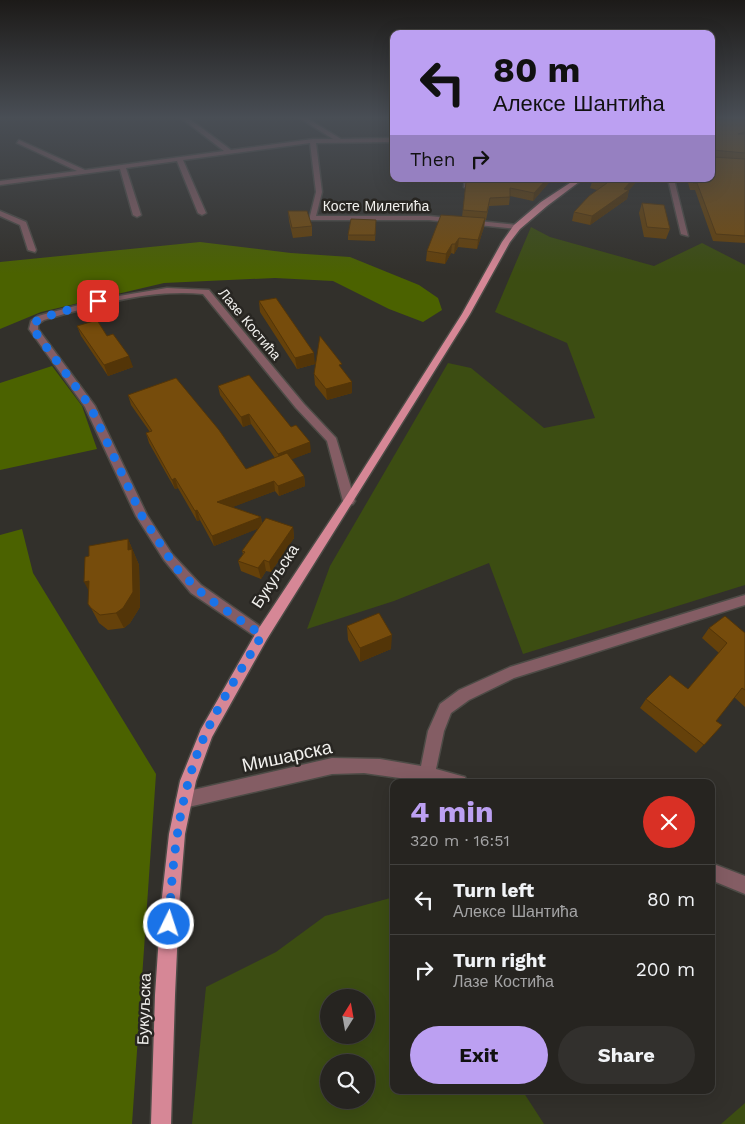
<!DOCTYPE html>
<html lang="en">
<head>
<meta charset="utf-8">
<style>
	:root { --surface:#262420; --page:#32302d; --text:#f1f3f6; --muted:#a4a4a5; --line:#42413e; --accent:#bca0f2 }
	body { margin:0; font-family:"Work Sans",sans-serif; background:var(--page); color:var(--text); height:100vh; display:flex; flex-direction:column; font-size:19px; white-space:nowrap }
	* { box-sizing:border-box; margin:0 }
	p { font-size:16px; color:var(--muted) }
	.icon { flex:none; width:28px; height:28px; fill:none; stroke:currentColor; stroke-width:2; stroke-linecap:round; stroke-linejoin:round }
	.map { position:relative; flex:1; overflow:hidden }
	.side { position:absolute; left:390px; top:779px; width:325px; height:315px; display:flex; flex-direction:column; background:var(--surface); border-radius:10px; box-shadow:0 5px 20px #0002,0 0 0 1px var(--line) }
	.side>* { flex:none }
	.top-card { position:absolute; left:390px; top:30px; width:325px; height:152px; border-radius:10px; box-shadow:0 5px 20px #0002,0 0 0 1px var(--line); background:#bca0f2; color:#111; overflow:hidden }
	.needle { width:32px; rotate:11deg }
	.tools { position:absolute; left:320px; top:989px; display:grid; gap:10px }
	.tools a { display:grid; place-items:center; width:55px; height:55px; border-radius:50%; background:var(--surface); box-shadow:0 5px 20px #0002,0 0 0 1px var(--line); font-size:25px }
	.pin { position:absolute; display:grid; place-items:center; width:42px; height:42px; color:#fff; margin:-21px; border-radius:10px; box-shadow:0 2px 8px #0006 }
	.me { position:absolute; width:55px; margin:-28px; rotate:4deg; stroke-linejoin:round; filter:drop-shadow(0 0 4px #0008) }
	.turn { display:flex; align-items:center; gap:18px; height:105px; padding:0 20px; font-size:22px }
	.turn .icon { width:65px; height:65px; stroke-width:2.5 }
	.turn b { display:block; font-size:35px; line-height:42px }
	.then { display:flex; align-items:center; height:48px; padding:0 20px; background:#0003; gap:10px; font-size:19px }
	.round { display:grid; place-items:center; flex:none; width:52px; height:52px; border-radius:26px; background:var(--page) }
	.headline { display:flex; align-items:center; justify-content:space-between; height:85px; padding:0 20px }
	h1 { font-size:30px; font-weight:700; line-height:38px; color:var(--accent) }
	.cta { display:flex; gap:10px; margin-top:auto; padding:10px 20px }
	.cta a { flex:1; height:58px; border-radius:30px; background:var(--accent); color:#111; font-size:20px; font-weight:700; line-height:58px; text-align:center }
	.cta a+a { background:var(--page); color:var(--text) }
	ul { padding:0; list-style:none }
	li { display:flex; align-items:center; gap:15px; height:70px; padding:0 20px; border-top:1px solid var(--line) }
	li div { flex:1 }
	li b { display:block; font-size:19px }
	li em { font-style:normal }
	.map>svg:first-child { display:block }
	.green { fill:#3c4d12; fill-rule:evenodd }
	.forest { fill:#4b6200 }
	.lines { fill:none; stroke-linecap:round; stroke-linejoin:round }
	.minor-casing { stroke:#4d4b46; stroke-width:3 }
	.major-casing { stroke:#4d4b46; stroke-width:3 }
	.minor { fill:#845d64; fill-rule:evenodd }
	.major { fill:#d68796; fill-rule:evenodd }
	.wall { fill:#65410a }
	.shaded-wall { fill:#533508 }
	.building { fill:#764c0c; stroke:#533508 }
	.route { stroke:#1a73e8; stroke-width:9; stroke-dasharray:0 16.2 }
	.labels { text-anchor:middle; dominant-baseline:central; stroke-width:5; stroke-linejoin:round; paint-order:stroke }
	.far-street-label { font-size:14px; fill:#f1f0ed; stroke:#282622 }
	.street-label { font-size:16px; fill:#f1f0ed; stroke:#282622 }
	.near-street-label { font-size:19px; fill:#f1f0ed; stroke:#282622 }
</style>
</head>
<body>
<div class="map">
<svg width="745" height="1124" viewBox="0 0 745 1124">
	<rect width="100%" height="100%" fill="#32302b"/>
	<path class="green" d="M531,227L550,237L654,266L702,243L745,265V585L523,654L489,563L394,601L307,629L330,566L448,363L471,368L544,428L595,418L567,343L495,312Z
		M394,897V1090H522L544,1124H192L206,987L276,952L325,916ZM329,998H366V1035H329ZM329,1062H366V1100H329Z
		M745,1103V1124H721Z"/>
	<path class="forest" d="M200,242L291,253L350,257L419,285L438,298L442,310L423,322L389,309L333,281L275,278L164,283L41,312L0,329V262Z
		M52,366L82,406L97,449L0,470V383Z
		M22,529L33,573L156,774L132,1124H0V535Z"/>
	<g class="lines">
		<defs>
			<path id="minor" d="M180,117H187L231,150L313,139H333L298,117H305L341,139L394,138V142L316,143L322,192L316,216H429L517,225L521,227L517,229L429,220H309L316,192L310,143L183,160L206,213L202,215L198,213L177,161L126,168L141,215L137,217L133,215L120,169L0,185V181L77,171L17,143L19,140L85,170L224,151Z
				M465,179H471L469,188L464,187Z
				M668,179H674L688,236L681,234Z
				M0,211L26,222L36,250L35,252L28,250L20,225L0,216Z
				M167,288L209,290L304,404L336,438L355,501L353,504L349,505L343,501L327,441L296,408L203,294C149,289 96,305 44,320L38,324V329L95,406L147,515L172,554L201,585L267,631L269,635L267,639L262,641L191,593L164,560L136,516L85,407L29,329L31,321L38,316L101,299Z
				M745,595V605L514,678L469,700L451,713L444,731L436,769L465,777L467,782H428L364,773L332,774L184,808L178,806L176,800L178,794L184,792L332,758L380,759L421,766L428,731L440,704L459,690L510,667Z
				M711,863L745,876V894L711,880Z"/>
			<path id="major" d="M576,179H583L547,206L520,229L510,242L470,314L267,639L212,737L196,781L185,834L179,906L175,995L171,1124H151L155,995L161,906L169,834L180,781L201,729L257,631L345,498L462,314L502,242L514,225L541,202Z"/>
		</defs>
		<use href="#minor" class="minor-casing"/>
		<use href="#major" class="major-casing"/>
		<use href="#minor" class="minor"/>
		<use href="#major" class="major"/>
	</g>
	<path class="wall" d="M711,117H724L712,121L714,122L745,117V243L713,241L695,190H690L687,179H711Z
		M552,179L533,201L510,196L509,205L489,206L486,220H485L484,227L477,249L458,247L454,254L451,253L445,264L426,261L427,251L462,217L466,182H474Z
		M593,179H639L629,190L627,199L590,225L572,221L574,212L597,190L590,188Z
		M642,203L670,229L666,239L644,237L639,213Z
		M288,211L312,226V236L293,238L289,221Z
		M376,225L375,241L348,240V235Z
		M259,301L315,364L297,369L260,312Z
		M77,326L107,336L133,367L108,376L81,336Z
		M342,370L352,393L327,400L315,385L314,374Z
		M218,386L311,452L291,459L304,476L305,486L279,496L275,491L232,507L261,517L262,524L293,527L294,538L271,572L266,571L261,579L241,571L238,561L243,554L242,551L259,528L214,546L200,520L197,521L178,488L175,489L149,443L146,433L150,432L131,405L128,395L246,469L275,458L251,424L243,427L220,395Z
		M128,539L139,565L140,607L130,623L124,628L108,630L99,623L91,608L88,590L89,556Z
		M347,626L391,649L360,662L348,640Z
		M709,628L745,633V707L734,697L716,721L722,725L696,753L640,708L646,699L688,689L719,653L702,638Z"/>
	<path class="shaded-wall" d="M711,117H724L711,121Z
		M547,179H552L533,201L534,193Z
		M633,179H639L627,192L629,190L627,199L590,225L592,216L624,189Z
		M485,218L484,227L477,249L478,240Z
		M459,238L458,247L454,254L455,244Z
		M452,244L451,253L445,264L446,254Z
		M314,353L315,364L297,369L295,358Z
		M129,356L133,367L108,376L104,365Z
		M352,382V393L327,400L326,389Z
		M249,414L251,424L243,427L241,417Z
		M310,442L311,452L280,464L278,454Z
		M304,476L305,486L279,496L278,486Z
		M175,478L178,488L175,489L172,480Z
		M274,481L275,491L220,512L217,502Z
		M197,510L200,520L197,521L195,511Z
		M261,517L262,527L214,546L212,536Z
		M293,527L294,538L271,572L269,562Z
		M128,539L139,565L140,607L130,623L124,628L116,613L128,550Z
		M264,560L266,571L261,579L258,568Z
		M89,581L92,597L84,582Z
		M392,635L391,649L360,662V648Z"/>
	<path class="building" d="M711,117V120L714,122L726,117H745V132L738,134H745V153L713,150L712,157L745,159V236L716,234L697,183H693L692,179H711Z
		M474,179H547L534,193L510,188V197L490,198L487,212L463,210L466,182H474Z
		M593,179H633L624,189L629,190L592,216L574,212L589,196L607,183L592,180Z
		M642,203L664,205L670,229L647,227Z
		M288,211H307L312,226L292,228Z
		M441,215L485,218L478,240L459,238L455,244H452L446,254L427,251Z
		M351,219L376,220L375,235H348Z
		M276,298L314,353L295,358L259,301Z
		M97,320L107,336L113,334L129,356L104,365L77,326Z
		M320,336L342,364L339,365L352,382L326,389L314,374Z
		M249,375L291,427L296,425L310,442L278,454L249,414L241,417L218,386Z
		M176,378L219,430L246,469L287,453L304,476L278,486L274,481L217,502L261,517L212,536L197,510L195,511L175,478L172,480L146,433L152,431L128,395Z
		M266,518L293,527L269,562L264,560L258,568L238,561L245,552L242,551Z
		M128,539V550L132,549L133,592L123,608L116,613L100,615L91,608L88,604L89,581L84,582L85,557L89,556V546Z
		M379,613L392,635L360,648L347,626Z
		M725,616L745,633V690L742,688L716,721L722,725L704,745L646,699L670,675L688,689L727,643L709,628Z"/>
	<linearGradient id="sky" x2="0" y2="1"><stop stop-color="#1c1a18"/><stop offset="0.43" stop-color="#494e55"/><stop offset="1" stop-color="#494e55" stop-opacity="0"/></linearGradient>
	<rect width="745" height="274" fill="url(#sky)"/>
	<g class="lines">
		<path class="route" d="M98,301L41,318L34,323L33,329L90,406L142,516L176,568L205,596L262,635C240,672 215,709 199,749C178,804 172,865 169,924"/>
	</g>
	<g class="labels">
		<g class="far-street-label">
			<text x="376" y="206">Косте Милетића</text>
			<text transform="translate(250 324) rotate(50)">Лазе Костића</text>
		</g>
		<g class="street-label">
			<text transform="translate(275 576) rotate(-57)">Букуљска</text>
			<text transform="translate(144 1009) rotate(-88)">Букуљска</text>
		</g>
		<g class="near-street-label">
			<text transform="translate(287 756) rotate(-12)">Мишарска</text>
		</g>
	</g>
</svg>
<div class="tools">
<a><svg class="needle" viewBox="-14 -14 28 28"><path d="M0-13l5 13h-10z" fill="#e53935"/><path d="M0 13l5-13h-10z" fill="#a4a4a5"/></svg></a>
<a><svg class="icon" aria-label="search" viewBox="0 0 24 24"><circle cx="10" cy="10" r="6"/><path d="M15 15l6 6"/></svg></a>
</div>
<div class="pin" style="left:98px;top:301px;background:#d93025"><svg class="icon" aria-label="arrive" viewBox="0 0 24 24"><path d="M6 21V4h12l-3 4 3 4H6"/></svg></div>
<svg class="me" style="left:169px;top:924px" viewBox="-20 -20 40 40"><circle r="17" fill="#1a73e8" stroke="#fff" stroke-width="3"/><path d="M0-11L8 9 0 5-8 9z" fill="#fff"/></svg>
<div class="top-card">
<div class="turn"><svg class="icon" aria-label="left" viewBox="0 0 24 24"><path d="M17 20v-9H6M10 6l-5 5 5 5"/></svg><div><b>80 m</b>Алексе Шантића</div></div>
<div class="then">Then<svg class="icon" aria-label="right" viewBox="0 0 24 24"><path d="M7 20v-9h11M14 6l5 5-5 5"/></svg></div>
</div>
<section class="side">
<div class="headline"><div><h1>4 min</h1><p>320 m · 16:51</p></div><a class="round" style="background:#d93025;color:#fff"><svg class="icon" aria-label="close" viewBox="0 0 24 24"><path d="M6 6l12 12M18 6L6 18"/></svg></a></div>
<ul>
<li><svg class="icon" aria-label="left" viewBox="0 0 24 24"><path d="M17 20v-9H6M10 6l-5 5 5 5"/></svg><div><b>Turn left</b><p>Алексе Шантића</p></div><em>80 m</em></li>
<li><svg class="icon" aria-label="right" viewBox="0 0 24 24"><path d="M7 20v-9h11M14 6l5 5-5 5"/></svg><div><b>Turn right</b><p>Лазе Костића</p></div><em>200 m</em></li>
</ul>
<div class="cta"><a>Exit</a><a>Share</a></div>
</section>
</div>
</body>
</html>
